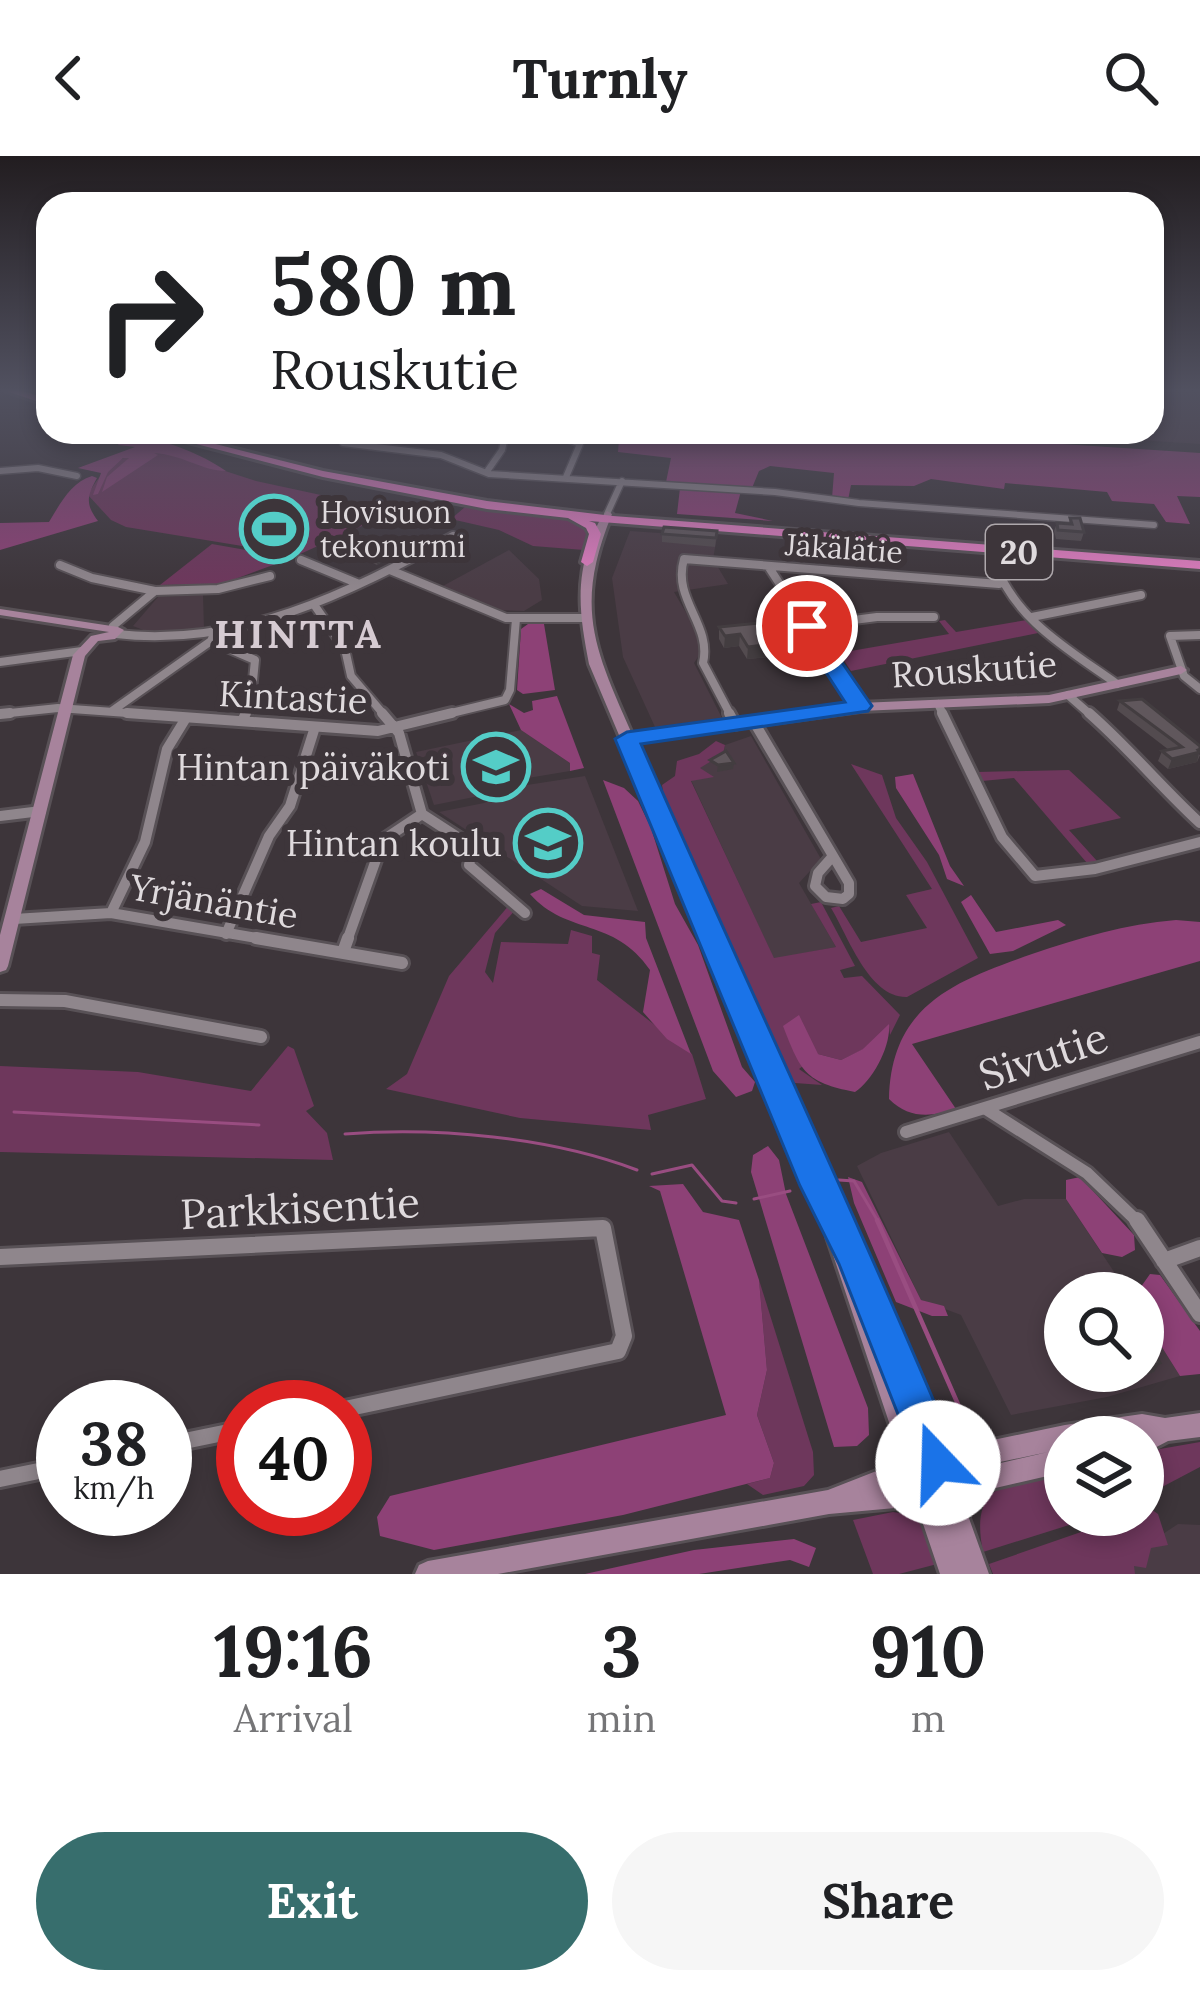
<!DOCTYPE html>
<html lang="en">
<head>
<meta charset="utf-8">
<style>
	:root { --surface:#fff; --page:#f6f6f6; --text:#202124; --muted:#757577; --accent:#376e6d }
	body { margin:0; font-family:Lora,serif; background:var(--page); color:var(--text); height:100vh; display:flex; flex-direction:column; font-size:45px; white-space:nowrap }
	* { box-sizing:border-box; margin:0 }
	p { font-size:39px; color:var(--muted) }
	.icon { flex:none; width:66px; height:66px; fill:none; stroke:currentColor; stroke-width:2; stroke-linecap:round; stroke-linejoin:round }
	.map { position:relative; height:1418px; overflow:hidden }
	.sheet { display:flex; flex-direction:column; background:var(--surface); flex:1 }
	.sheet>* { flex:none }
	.top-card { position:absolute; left:36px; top:36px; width:1128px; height:252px; border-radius:36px; box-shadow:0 6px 18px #0003; background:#fff; color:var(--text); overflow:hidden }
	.buttons { position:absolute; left:1044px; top:1116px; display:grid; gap:24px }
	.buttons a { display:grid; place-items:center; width:120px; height:120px; border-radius:50%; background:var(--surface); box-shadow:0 6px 18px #0003; font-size:60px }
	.speed { position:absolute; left:36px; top:1224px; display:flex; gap:24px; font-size:60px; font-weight:700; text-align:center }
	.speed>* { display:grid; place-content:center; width:156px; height:156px; border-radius:50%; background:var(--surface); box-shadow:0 6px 18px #0003; line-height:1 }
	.speed small { font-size:30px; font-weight:400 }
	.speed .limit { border:18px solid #d22; background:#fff; color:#111 }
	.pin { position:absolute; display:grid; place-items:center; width:102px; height:102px; color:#fff; margin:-51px; border:6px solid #fff; border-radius:50%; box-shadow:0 3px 12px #0007 }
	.me { position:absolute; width:132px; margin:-66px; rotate:339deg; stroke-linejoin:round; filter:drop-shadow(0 0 9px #0008) }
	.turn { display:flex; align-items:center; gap:42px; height:252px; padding:0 36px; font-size:54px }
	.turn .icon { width:156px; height:156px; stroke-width:2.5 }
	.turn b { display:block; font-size:84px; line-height:102px }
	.eta { display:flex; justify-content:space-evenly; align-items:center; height:204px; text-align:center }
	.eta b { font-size:72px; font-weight:800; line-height:84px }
	.cta { display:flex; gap:24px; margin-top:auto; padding:24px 36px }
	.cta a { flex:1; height:138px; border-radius:72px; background:var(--accent); color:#fff; font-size:48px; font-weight:800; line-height:138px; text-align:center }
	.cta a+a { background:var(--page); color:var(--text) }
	header { display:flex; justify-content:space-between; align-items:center; height:156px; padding:0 36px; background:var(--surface); font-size:54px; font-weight:800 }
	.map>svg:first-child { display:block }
	.built { fill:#4a3c45 }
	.green { fill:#6e375c }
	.forest { fill:#8d4176 }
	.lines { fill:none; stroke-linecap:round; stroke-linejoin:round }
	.stream-far1 { stroke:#994d81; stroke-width:3 }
	.stream { stroke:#994d81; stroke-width:4.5 }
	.street-far4-casing { stroke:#585156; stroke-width:9 }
	.street-far3-casing { stroke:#585156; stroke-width:12 }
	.street-far2-casing { stroke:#585156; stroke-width:16 }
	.street-far1-casing { stroke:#585156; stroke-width:18 }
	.street-casing { stroke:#585156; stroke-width:22 }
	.secondary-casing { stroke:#585156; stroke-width:6 }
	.highway-casing { stroke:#585156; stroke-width:6 }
	.street-far4 { stroke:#8f868c; stroke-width:6 }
	.street-far3 { stroke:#8f868c; stroke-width:8 }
	.street-far2 { stroke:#8f868c; stroke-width:10 }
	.street-far1 { stroke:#8f868c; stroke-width:12 }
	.street { stroke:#8f868c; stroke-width:16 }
	.secondary { fill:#a7839c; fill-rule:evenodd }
	.highway { fill:#e07dc0; fill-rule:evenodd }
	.wall { fill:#534b4f }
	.shaded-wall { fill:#433d40 }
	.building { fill:#60575c; stroke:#433d40; stroke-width:3 }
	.route { fill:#1a73e8; stroke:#114b97; stroke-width:3 }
	.labels { text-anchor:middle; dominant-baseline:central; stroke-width:12; stroke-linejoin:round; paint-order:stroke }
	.far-poi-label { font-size:30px; fill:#dfdadd; stroke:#3d353a; text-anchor:start }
	.far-street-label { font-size:30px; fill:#dfdadd; stroke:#3d353a }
	.shield { fill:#3d353a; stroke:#aea8ac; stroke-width:3 }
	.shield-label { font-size:33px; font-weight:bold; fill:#dfdadd }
	.street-label { font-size:36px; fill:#dfdadd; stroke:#3d353a }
	.poi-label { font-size:36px; fill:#dfdadd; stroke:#3d353a; text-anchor:end }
	.far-district-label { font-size:39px; font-weight:bold; letter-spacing:3px; fill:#d6cbd2; stroke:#3d353a }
	.near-street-label { font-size:42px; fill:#dfdadd; stroke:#3d353a }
</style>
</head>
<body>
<header><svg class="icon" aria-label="back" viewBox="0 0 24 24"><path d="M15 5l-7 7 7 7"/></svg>Turnly<svg class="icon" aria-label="search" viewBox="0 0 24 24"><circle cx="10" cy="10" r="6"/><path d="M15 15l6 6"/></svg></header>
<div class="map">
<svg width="1200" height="1418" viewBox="0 0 1200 1418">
	<rect width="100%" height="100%" fill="#3d353a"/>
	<path class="built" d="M1152,235H1200V288L1011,276H1152Z
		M630,375L717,381L713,403L728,428L674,436L702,484V495L694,507L722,562L655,571L623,501L612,422Z
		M509,394L539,423L542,444L524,455L495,454L441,431Z
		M203,439L204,472L151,477L133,470L158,441Z
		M521,574L570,607V615L522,623L489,638L434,649L416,596Z
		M751,580L821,703L799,727L836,791L774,803L691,624L712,621L699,612L723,598L725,589Z
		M585,620L638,755L582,750L439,656L484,647L527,629Z
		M949,976L998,1050L1024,1043H1066L1128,1137H1065V1215H1143V1161L1180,1220L1107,1241L1011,1259L961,1159L921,1144L857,1010L881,997Z
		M1178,1368L1200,1369V1418H1131L1128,1401Z"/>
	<path class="green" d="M151,291L256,325L395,355L298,399L126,371L111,364L88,339C103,311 120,301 151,291Z
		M465,351L577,365L591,377L584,394L533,390L499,374L451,363Z
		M212,388L292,402L222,428L160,429Z
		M945,464L956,476L1027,464L1043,476L851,515L839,497L949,478L939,465Z
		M716,585L725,589L723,598L700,612L714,621L691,625L774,802L836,791L811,748L821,746L855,810L840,814L844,822L862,820L900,859L890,879L889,870L864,893L841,904L818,898L799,913L822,929L795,927L782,910L666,653L662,629L675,620L677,605L699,598Z
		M851,608L882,619L896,662L927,706L978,802L907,841C869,842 848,780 831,752L839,750L861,786L927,772L906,739L932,733Z
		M1069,614L1121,662L1069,674L1097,705L1087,707L1014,622L982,625L977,616Z
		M510,748L516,753L495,777L485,816L493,827L501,786L568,788L571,774L592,780V797L600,799L597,824L692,898L706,943L648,959L651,974L520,962L386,933L407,918L449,820Z
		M288,890L294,893L314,950L306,955L327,977L333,1004L0,996V910L138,916L251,935Z
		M759,1124L813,1296L814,1319L804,1330L763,1339L747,1328L770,1322L774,1307L757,1259L767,1214Z
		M1200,1286V1311L1143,1341V1296Z
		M1065,1314V1359H1101L983,1396C969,1325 1008,1328 1065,1314Z
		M1148,1351L1158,1358L1168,1389L1151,1392L1146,1412L1134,1410L1135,1418H993L989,1408L1130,1359H1143Z
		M893,1356C923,1359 932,1381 941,1407L899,1418H873L853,1364Z"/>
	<path class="forest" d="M100,276C142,276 193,292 226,315C202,315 184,299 154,297L158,299L102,336L107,321L129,302H123L108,316L98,338L93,339L101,317L78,312L135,291L119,289Z
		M612,276H878L1200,297V341L1177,340L1190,368L1166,366L1154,348L1112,345L1107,336L1005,327L1004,333L931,323L914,330L851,329L848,344L832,342L834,317L770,310L759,315L752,332L666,326L671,302L618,296L619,283Z
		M92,320L97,322C87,340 85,348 98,365L0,394V367L49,366C60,348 71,326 92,320Z
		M680,332L741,335L735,357L773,365L677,358Z
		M528,468H544L555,534L523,538L517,534L521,473Z
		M557,540L584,612L570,615V607L521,574L509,548L524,557L533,554L532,545Z
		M913,618L950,710L964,730L947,723L939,699L896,632L895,621Z
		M603,624L624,632L638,645L651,672L675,748L698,789L742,911L755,926L752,935L736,941L713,915Z
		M541,733L584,759L645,766L646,782L691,898L667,883L643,856L650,814C614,761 567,780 530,738Z
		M971,739L996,776L1058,764L1066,769L1013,795L990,798L961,746Z
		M1176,764L1200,766V805L912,888L956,953C931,961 909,963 889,943C891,848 956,825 1032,798C1080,782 1125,768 1176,764Z
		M799,859L818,898L841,904L863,893L889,868C891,890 873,924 855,936C805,926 801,916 783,870Z
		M768,990L779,1004L786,1038L868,1252L869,1279L857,1290L834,1291L751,1016L753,999Z
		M848,1021L862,1026L921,1144L944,1150L948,1160H932L896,1146L854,1047Z
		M1080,1021L1134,1079L1135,1094L1122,1101L1102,1097L1066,1043V1024Z
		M683,1028L703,1056L739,1064L759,1124L767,1214L757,1259L774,1307L770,1322L623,1359L434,1394L380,1380L377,1361L390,1340L726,1259L660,1035L649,1030Z
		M1150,1118L1160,1119L1200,1175V1218L1180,1220L1143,1161V1137L1138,1135Z
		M794,1383L816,1392L809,1411L790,1404L699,1418H585L694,1394Z"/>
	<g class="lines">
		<path class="stream-far1" d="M14,956L259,969
			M345,978C438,971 550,981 637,1014
			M652,1018L692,1009L722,1045L736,1047
			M839,1024L854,1025L879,1067
			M754,1043L790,1035"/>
		<path class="stream" d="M877,1064L968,1271"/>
		<defs>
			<path id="street-far4" d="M507,281L560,280L580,288L566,321
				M343,287L441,299L489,318L775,336L859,347L1154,369
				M488,314L502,294L506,276
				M0,315L38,312L77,320
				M607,358L622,325"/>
			<path id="street-far3" d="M301,404L359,428
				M994,405C1015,464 1068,493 1117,528
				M60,409L92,422L155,435L113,470
				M768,410L860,551
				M390,414L506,462H586
				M155,435L218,433L270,420
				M315,450L345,493L351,520L385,560
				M1032,461L1141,439
				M807,470L877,461H934
				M116,478C239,492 347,438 453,380
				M1200,479L1170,480L1184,520L1200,533
				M211,485L255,504L251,545L244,560
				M0,506L82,495
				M1068,539L1092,560
				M938,548L944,560
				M112,555L211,485L216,474
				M0,558L58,552L169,560
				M439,560L505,544L510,534L516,463
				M731,560L703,507C712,468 672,444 684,403L999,428"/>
			<path id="street-far2" d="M127,557L378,575L452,557
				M382,557L399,577L422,658L473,691L469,709L525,757
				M729,557L735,568
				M942,557L1002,681L1035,720L1095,713L1200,686
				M1089,557C1129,592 1161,631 1200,667
				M0,558L10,557
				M242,565L246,557
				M754,566L849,727V738L843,743L826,741L815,730L818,717L833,700
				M0,660L41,655
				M111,757L145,686L167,593L186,562
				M14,763L111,757L274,785
				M226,778L269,680L290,650L315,571
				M347,785L383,684L422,658"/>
			<path id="street-far1" d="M256,782L402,807
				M343,796L348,782
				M0,844L65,845L261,881
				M986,953L1087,1017L1139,1067
				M906,976L1200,886"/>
			<path id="street" d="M1137,1064L1200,1158
				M0,1101L603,1072L624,1180L618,1195L345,1253
				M1164,1105L1200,1092
				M165,1289L243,1273
				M0,1323L63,1310"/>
			<path id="secondary" d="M607,355L612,358C574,451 594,492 632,578L860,547L1049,539L1181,510L1187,514L1181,518L1049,547L860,555L635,586L842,1061L865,1103L945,1294L1065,1269L1142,1258L1165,1262L1200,1257V1281L1168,1285L1143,1298V1281H1065V1316L961,1340L989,1418H940L917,1350L829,1358L498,1418H415L419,1409L428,1405L828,1334L902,1305L827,1081L829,1076L589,508C581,467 575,430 589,390C594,377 598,364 607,355ZM1048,1296L953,1318L952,1316Z
				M0,453L118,471L124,474L115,483L98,485L85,500L8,810L6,814L0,816V779L73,499L91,480L109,476L0,459Z"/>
			<path id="highway" d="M6,235H23L48,243V249Z
				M150,276H168L323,315L487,345L613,360L1200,405V413L589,365L595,367L601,378L593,406L587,410L581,406L589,378L586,372L568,362L487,353L323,321Z"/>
		</defs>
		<use href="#street-far4" class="street-far4-casing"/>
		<use href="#street-far3" class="street-far3-casing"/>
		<use href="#street-far2" class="street-far2-casing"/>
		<use href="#street-far1" class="street-far1-casing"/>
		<use href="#street" class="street-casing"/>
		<use href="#secondary" class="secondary-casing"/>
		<use href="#highway" class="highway-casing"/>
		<use href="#street-far4" class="street-far4"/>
		<use href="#street-far3" class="street-far3"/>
		<use href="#street-far2" class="street-far2"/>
		<use href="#street-far1" class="street-far1"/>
		<use href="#street" class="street"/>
		<use href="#secondary" class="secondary"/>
		<use href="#highway" class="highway"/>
	</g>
	<path class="wall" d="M1070,362L1084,376L1081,385L1056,383L1054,375L1057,367L1069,368Z
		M717,375L715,391L662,386V378Z
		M357,391L388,403L377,409L358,400Z
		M719,471L803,472L802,484L770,488L769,501L747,503L739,490L724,492L719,483Z
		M1120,545L1200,599L1197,606L1168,613L1158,605L1162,595L1169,594L1117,554Z
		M1123,1215H1143L1154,1216L1129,1225Z"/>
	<path class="shaded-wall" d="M387,395L388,403L377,409L376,400Z
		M803,472L802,484L764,489L765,477Z
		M740,478L739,490L724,492L725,480Z
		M771,488L769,501L747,503L748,491Z
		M1200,593L1197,606L1168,613L1172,603Z
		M734,607L733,613L717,616L718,609Z
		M1160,1207L1154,1216L1129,1225L1135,1216L1143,1215V1213Z"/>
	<path class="building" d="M1070,362H1080L1084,376L1058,374L1057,367L1072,368Z
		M664,371L717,375L716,382L662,378Z
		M368,386L387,395L376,400L357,391Z
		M797,463L803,472L765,477L771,488L748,491L740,478L725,480L719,471Z
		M1142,543L1200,590V593L1198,594L1200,596L1172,603L1162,595L1182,591L1120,545Z
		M726,595L734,607L718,609L710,604Z
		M1110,1132L1113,1137H1093Z
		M1143,1181L1160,1207L1143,1213Z"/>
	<linearGradient id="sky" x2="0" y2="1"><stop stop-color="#221d20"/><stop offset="0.54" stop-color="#515160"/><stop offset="1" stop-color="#515160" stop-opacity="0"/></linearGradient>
	<rect width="1200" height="434" fill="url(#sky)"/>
	<path class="route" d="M807,464L814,466L872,550L868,555L641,588C747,828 859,1065 960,1307L953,1322L938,1328L923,1322L839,1108L800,1030L615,583L627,576L845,546L796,470Z"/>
	<defs>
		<symbol id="stadium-ring" viewBox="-11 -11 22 22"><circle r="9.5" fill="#3d353a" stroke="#54cdc7" stroke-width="1.5"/><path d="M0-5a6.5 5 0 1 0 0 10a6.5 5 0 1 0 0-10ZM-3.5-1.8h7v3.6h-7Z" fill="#54cdc7"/></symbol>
		<symbol id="school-ring" viewBox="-11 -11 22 22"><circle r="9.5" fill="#3d353a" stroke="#54cdc7" stroke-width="1.5"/><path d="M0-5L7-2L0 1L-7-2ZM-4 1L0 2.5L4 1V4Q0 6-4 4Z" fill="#54cdc7"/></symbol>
	</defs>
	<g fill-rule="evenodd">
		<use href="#stadium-ring" x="236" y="335" width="76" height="76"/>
		<use href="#school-ring" x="458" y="573" width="76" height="76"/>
		<use href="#school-ring" x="510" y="649" width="76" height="76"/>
	</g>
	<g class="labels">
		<g class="far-poi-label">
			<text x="320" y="356">Hovisuon<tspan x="320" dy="34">tekonurmi</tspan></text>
		</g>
		<g class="far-street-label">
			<text transform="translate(844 392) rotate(4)">Jäkälätie</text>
		</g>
		<rect class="shield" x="986" y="369" width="66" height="54" rx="9"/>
		<g class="shield-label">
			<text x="1019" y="396">20</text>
		</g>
		<g class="street-label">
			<text transform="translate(974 513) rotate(-4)">Rouskutie</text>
			<text transform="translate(293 541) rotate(3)">Kintastie</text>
			<text transform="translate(214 745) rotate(10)">Yrjänäntie</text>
		</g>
		<g class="poi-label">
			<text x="450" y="611">Hintan päiväkoti</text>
			<text x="502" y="687">Hintan koulu</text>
		</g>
		<g class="far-district-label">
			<text x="299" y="478">HINTTA</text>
		</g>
		<g class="near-street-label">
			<text transform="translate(1043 900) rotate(-18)">Sivutie</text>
			<text transform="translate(300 1052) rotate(-3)">Parkkisentie</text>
		</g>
	</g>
</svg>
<div class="buttons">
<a><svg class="icon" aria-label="search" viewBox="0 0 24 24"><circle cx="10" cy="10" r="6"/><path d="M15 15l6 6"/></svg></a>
<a><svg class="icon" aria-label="layers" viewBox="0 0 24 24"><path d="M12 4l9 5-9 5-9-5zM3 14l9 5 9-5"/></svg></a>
</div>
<div class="speed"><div>38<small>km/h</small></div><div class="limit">40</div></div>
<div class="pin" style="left:807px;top:470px;background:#d93025"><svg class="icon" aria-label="arrive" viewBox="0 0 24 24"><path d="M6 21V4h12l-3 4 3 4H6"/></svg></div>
<svg class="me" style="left:938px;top:1307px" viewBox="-20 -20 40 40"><circle r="19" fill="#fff"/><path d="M0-13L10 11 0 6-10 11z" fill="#1a73e8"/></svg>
<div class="top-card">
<div class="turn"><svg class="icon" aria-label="right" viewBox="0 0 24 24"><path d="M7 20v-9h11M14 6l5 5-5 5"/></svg><div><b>580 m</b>Rouskutie</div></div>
</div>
</div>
<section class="sheet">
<div class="eta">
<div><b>19:16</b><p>Arrival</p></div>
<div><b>3</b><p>min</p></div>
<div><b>910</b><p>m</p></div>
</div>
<div class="cta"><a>Exit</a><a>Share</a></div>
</section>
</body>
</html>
